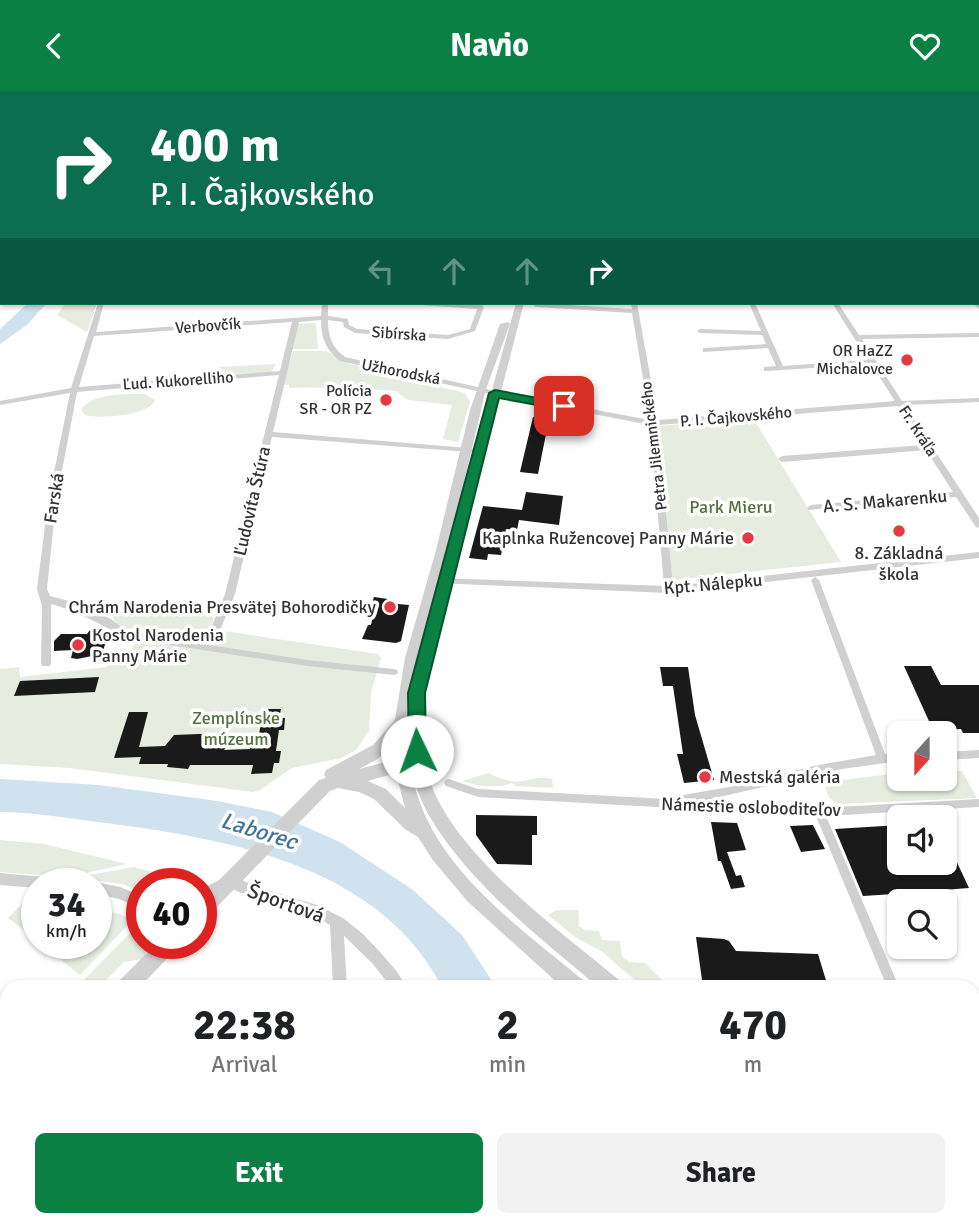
<!DOCTYPE html>
<html lang="en">
<head>
<meta charset="utf-8">
<style>
	:root { --surface:#fff; --page:#f2f2f2; --text:#202124; --muted:#757577; --accent:#0b8043 }
	body { margin:0; font-family:Signika,sans-serif; background:var(--page); color:var(--text); height:100vh; display:flex; flex-direction:column; font-size:26px; white-space:nowrap }
	* { box-sizing:border-box; margin:0 }
	p { font-size:23px; color:var(--muted) }
	.icon { flex:none; width:38px; height:38px; fill:none; stroke:currentColor; stroke-width:2; stroke-linecap:round; stroke-linejoin:round }
	.map { position:relative; flex:1; overflow:hidden }
	.drawer { position:absolute; left:0px; top:889px; width:980px; height:247px; display:flex; flex-direction:column; background:var(--surface); border-radius:21px 21px 0 0; box-shadow:0 2px 5px #0004 }
	.drawer>* { flex:none }
	.banner { position:absolute; left:0px; top:0px; width:980px; height:214px; box-shadow:0 2px 5px #0004; background:#0b6e4f; color:#fff; overflow:hidden }
	.needle { width:46px; rotate:201deg }
	.tools { position:absolute; left:887px; top:630px; display:grid; gap:14px }
	.tools a { display:grid; place-items:center; width:70px; height:70px; border-radius:10px; background:var(--surface); box-shadow:0 2px 5px #0004; font-size:35px }
	.speed { position:absolute; left:21px; top:777px; display:flex; gap:14px; font-size:35px; font-weight:700; text-align:center }
	.speed>* { display:grid; place-content:center; width:91px; height:91px; border-radius:50%; background:var(--surface); box-shadow:0 2px 5px #0004; line-height:1 }
	.speed small { font-size:18px; font-weight:400 }
	.speed .limit { border:10px solid #d22; background:#fff; color:#111 }
	.pin { position:absolute; display:grid; place-items:center; width:60px; height:60px; color:#fff; margin:-30px; border-radius:14px; box-shadow:0 4px 10px #0006 }
	.me { position:absolute; width:77px; margin:-38px; rotate:357deg; stroke-linejoin:round; filter:drop-shadow(0 0 5px #0008) }
	.turn { display:flex; align-items:center; gap:24px; height:147px; padding:0 35px; font-size:32px }
	.turn .icon { width:91px; height:91px; stroke-width:2.5 }
	.turn b { display:block; font-size:49px; line-height:60px }
	.lanes { display:flex; align-items:center; height:66px; padding:0 35px; background:#0003; justify-content:center; gap:35px; direction:ltr }
	.lanes .off { opacity:.35 }
	.eta { display:flex; justify-content:space-evenly; align-items:center; height:119px; text-align:center }
	.eta b { font-size:42px; font-weight:700; line-height:49px }
	.button { display:flex; gap:14px; margin-top:auto; padding:14px 35px }
	.button a { flex:1; height:80px; border-radius:10px; background:var(--accent); color:#fff; font-size:28px; font-weight:700; line-height:80px; text-align:center }
	.button a+a { background:var(--page); color:var(--text) }
	header { display:flex; justify-content:space-between; align-items:center; height:91px; padding:0 35px; background:var(--accent); color:#fff; font-size:32px; font-weight:700 }
	.map>svg:first-child { display:block }
	.green { fill:#e6ecdf }
	.water { fill:#cfe2ee }
	.building { fill:#1a1a1a }
	.lines { fill:none; stroke-linecap:round; stroke-linejoin:round }
	.pedestrian { fill:#d0d0d0; fill-rule:evenodd }
	.minor { fill:#d0d0d0; fill-rule:evenodd }
	.tertiary { fill:#d0d0d0; fill-rule:evenodd }
	.primary { fill:#ababab; fill-rule:evenodd }
	.route { fill:#0b8043; stroke:#07532c; stroke-width:2 }
	.poi-dot { fill:#e63946; stroke:#fff; stroke-width:2.5 }
	.labels { text-anchor:middle; dominant-baseline:central; stroke-width:7; stroke-linejoin:round; paint-order:stroke }
	.far-street-label { font-size:16px; fill:#333; stroke:#fff }
	.far-poi-label { font-size:16px; fill:#333; stroke:#fff; text-anchor:end }
	.street-label { font-size:18px; fill:#333; stroke:#fff }
	.park-label { font-size:18px; fill:#56703f; stroke:#fff }
	.poi-label { font-size:18px; fill:#333; stroke:#fff; text-anchor:end }
	.near-street-label { font-size:21px; fill:#333; stroke:#fff }
	.near-water-label { font-size:23px; font-style:italic; fill:#3f7597; stroke:#fff }
</style>
</head>
<body>
<header><svg class="icon" aria-label="back" viewBox="0 0 24 24"><path d="M15 5l-7 7 7 7"/></svg>Navio<svg class="icon" aria-label="heart" viewBox="0 0 24 24"><path d="M12 20l-8-8c-3-5 5-10 8-4 3-6 11-1 8 4z"/></svg></header>
<div class="map">
<svg width="979" height="1135" viewBox="0 0 979 1135">
	<rect width="100%" height="100%" fill="#fff"/>
	<path class="green" d="M66,212H97L87,241L57,224Z
		M316,232L318,258H291L298,233Z
		M293,260H326L350,273L404,284L403,287L465,302L470,311L458,351L443,348L452,314L408,309L396,300L344,296L289,297V294L283,293Z
		M276,273L271,282L202,286L220,276Z
		M145,303L155,309C149,325 100,328 85,324L81,319C90,302 127,303 145,303Z
		M753,327L841,471L672,489L659,335Z
		M119,511L214,526L211,538L378,563L381,567L371,602L369,640L356,659L341,667L292,677L260,699L253,701L70,677L0,673V578L19,576L20,586L107,576L108,569L134,557L131,556L144,548C126,541 102,533 119,511Z
		M962,680L977,707L839,713C828,708 825,703 826,691L899,682L900,688H945V681Z
		M488,682C499,687 510,692 523,690C535,688 540,685 552,688L553,697L516,695L512,692C499,698 475,695 462,690Z
		M0,749L44,753L127,773L67,786L0,781Z
		M134,776L171,786L165,793H142V802L123,793L73,787Z
		M24,811L37,812V849L8,827Z
		M96,818L120,823L132,830L80,884L40,852H96Z
		M557,819H578L579,835L585,839L599,840L602,849L620,850L622,866L630,871L645,872L669,896H643L601,860L575,846L548,824Z
		M142,830V852H151L143,868L124,871L99,896H77Z"/>
	<path class="water" d="M28,212H47L27,234L0,253V238Z
		M0,688L99,694L217,710L272,721L340,751L413,799L462,844L496,896H442C380,775 229,748 106,732C71,728 35,721 0,721Z"/>
	<path class="building" d="M533,326L549,328L538,383L520,381Z
		M526,401L563,405L559,434L519,429L517,439L506,438L501,464L488,463L487,469L469,467L483,415L522,419Z
		M374,506L388,508L387,512L409,514L401,550L396,552L362,548L368,534H371L374,521L370,518Z
		M90,539L109,541L102,563L77,568L71,567L73,559L54,560V550L61,543H87Z
		M904,575H931L941,594H979V642H963L961,638L933,639Z
		M660,576H688L695,624L714,689L684,692L677,663H683L673,595H663Z
		M99,586L95,601L14,605L20,590Z
		M263,618H281L279,627H285L284,639H279L276,660H281L279,672H274L272,682L251,683L253,674H190L188,678L167,676L168,673H139L141,666L114,667L129,621H148L139,656L165,655L174,644L224,642L234,646L224,659L250,658L251,650H258Z
		M476,724L537,725V744H532V774L497,773L476,744Z
		M711,731L737,732L746,759L727,761L736,785L741,784L745,796L731,798L721,770H718Z
		M813,734L825,758L801,761L790,735Z
		M900,734V772H945V746L969,797L904,802L907,808L897,809L894,803L863,805L835,738Z
		M696,846L724,848L729,850L736,860L818,863L828,896H703Z"/>
	<g class="lines">
		<path class="pedestrian" d="M815,486L819,489L885,663L900,662V670L842,678L702,710L819,717L979,708V716L826,725L899,896H887L816,725L478,706L446,695L444,692L446,689L449,688L478,698L668,708L672,706L729,696L813,675L876,664L811,489Z
			M145,544L307,569L394,578L397,579L398,581L397,583L394,584L307,575L145,550L141,547Z
			M979,659V667L945,669V661Z
			M973,955H979V967H973Z"/>
		<path class="minor" d="M300,0H304L306,2H301Z
			M0,55H2V58H0Z
			M978,74H979V78H978Z
			M0,102L2,103V107L0,106Z
			M978,181H979V185H978Z
			M978,211H979V218L973,212Z
			M98,212H104L96,241L321,225L322,212H328V225L348,228L349,234L357,238L448,244L470,238L477,218L421,214L418,212L481,214L484,216L475,240L448,248L355,242L344,236L343,231L328,229C328,246 332,256 345,266L495,300L650,329L632,222L536,216L533,214L536,212L632,218L631,212H637L658,329L895,310L871,273L767,280H764V276L776,275L768,257L703,261V257H706L766,253L762,244L700,242L697,240L700,238L761,240L749,212H755L783,275L868,269L832,212H838L859,244L979,242V246L862,248L902,310L979,307V311L905,314L979,427V437L976,436L956,406L808,419L807,417L811,414L953,401L926,359L782,371L778,368L782,365L923,354L898,315L658,334L673,495L979,461V467L669,502L436,492L434,490L439,487L664,495L650,334L495,304L340,270C326,259 321,247 321,229L299,231L273,341L480,358H483V362L272,346L235,503L221,537L216,541L211,537L225,503L279,284L77,301L56,411L47,498L50,505L76,512L111,528L121,536L149,544L150,547L145,551C135,548 122,546 113,540C92,529 74,519 51,513V572L50,575H42L41,572L42,515L37,498L48,411L70,302L0,314V310L71,297ZM292,231L280,280L79,296L94,245Z
			M0,782L55,787L60,789L61,793H37V797L0,794Z
			M230,784L255,795L317,814L343,827L363,843L381,862L398,882L406,896H391L372,872L344,845L347,896H333L330,834C300,815 262,812 230,797L201,811V798Z
			M96,791L120,796L142,805V818L119,808L96,803V793H91Z
			M973,974H979V990H973Z
			M241,1129H342L340,1135H238Z
			M460,1129H476L477,1135H461Z"/>
		<path class="tertiary" d="M653,0H661L651,2Z
			M516,212H524L423,602C422,630 420,661 429,688C455,765 558,838 619,889L621,896H598C537,844 469,793 428,723C422,712 418,700 413,688C432,776 518,835 583,889L585,896H562L467,810L432,768L418,746L406,739L374,708L359,701L338,697L330,700L207,826L201,828V807L319,689L326,687L324,684L326,679L373,654L395,629L405,567L435,463L470,319L500,233L508,231L510,233L486,298L450,451ZM394,654V669L359,678L376,669ZM396,682L405,717L386,698L368,690Z
			M157,852H179L176,858L140,896H118L120,889Z
			M7,1013V1037L0,1040V1016Z
			M813,1129H854L856,1135H815Z
			M861,1129H904L906,1135H863Z"/>
		<path class="primary" d="M768,0L790,2H770Z
			M978,23H979V27H978Z"/>
	</g>
	<path class="route" d="M495,299L564,312L570,315L564,319L499,307L425,602L426,660L424,665L417,667L411,665L409,660L408,602L489,302Z"/>
	<g class="poi-dot">
		<circle cx="907" cy="269" r="7"/>
		<circle cx="386" cy="309" r="7"/>
		<circle cx="899" cy="440" r="7"/>
		<circle cx="748" cy="447" r="7"/>
		<circle cx="390" cy="516" r="7"/>
		<circle cx="78" cy="554" r="7"/>
		<circle cx="705" cy="686" r="7"/>
	</g>
	<g class="labels">
		<g class="far-street-label">
			<text transform="translate(208 235) rotate(-4)">Verbovčík</text>
			<text transform="translate(399 243) rotate(4)">Sibírska</text>
			<text transform="translate(401 281) rotate(11)">Užhorodská</text>
			<text transform="translate(178 290) rotate(-4)">Ľud. Kukorelliho</text>
			<text transform="translate(736 326) rotate(-5)">P. I. Čajkovského</text>
			<text transform="translate(918 340) rotate(57)">Fr. Kráľa</text>
			<text transform="translate(654 355) rotate(-97)">Petra Jilemnického</text>
		</g>
		<g class="far-poi-label">
			<text x="893" y="260">OR HaZZ<tspan x="893" dy="18">Michalovce</tspan></text>
			<text x="372" y="300">Polícia<tspan x="372" dy="18">SR - OR PZ</tspan></text>
		</g>
		<g class="street-label">
			<text transform="translate(54 407) rotate(-81)">Farská</text>
			<text transform="translate(252 410) rotate(-77)">Ľudovíta Štúra</text>
			<text transform="translate(885 410) rotate(-5)">A. S. Makarenku</text>
			<text transform="translate(713 493) rotate(-5)">Kpt. Nálepku</text>
			<text transform="translate(751 716) rotate(2)">Námestie osloboditeľov</text>
		</g>
		<g class="park-label">
			<text x="731" y="416">Park Mieru</text>
			<text x="236" y="627">Zemplínske<tspan x="236" dy="21">múzeum</tspan></text>
		</g>
		<g class="poi-label">
			<text x="734" y="447">Kaplnka Ružencovej Panny Márie</text>
			<text x="899" y="462" text-anchor="middle">8. Základná<tspan x="899" dy="21">škola</tspan></text>
			<text x="376" y="516">Chrám Narodenia Presvätej Bohorodičky</text>
			<text x="92" y="544" text-anchor="start">Kostol Narodenia<tspan x="92" dy="21">Panny Márie</tspan></text>
			<text x="719" y="686" text-anchor="start">Mestská galéria</text>
		</g>
		<g class="near-street-label">
			<text transform="translate(286 812) rotate(20)">Športová</text>
		</g>
		<g class="near-water-label">
			<text transform="translate(259 740) rotate(17)">Laborec</text>
		</g>
	</g>
</svg>
<div class="tools">
<a><svg class="needle" viewBox="-14 -14 28 28"><path d="M0-13l5 13h-10z" fill="#e53935"/><path d="M0 13l5-13h-10z" fill="#757577"/></svg></a>
<a><svg class="icon" aria-label="sound" viewBox="0 0 24 24"><path d="M4 9h4l5-4v14l-5-4H4zM17 9q2 3 0 6"/></svg></a>
<a><svg class="icon" aria-label="search" viewBox="0 0 24 24"><circle cx="10" cy="10" r="6"/><path d="M15 15l6 6"/></svg></a>
</div>
<div class="speed"><div>34<small>km/h</small></div><div class="limit">40</div></div>
<div class="pin" style="left:564px;top:315px;background:#d93025"><svg class="icon" aria-label="arrive" viewBox="0 0 24 24"><path d="M6 21V4h12l-3 4 3 4H6"/></svg></div>
<svg class="me" style="left:417px;top:660px" viewBox="-20 -20 40 40"><circle r="19" fill="#fff"/><path d="M0-13L10 11 0 6-10 11z" fill="#0b8043"/></svg>
<div class="banner">
<div class="turn"><svg class="icon" aria-label="right" viewBox="0 0 24 24"><path d="M7 20v-9h11M14 6l5 5-5 5"/></svg><div><b>400 m</b>P. I. Čajkovského</div></div>
<div class="lanes"><svg class="icon off" aria-label="left" viewBox="0 0 24 24"><path d="M17 20v-9H6M10 6l-5 5 5 5"/></svg><svg class="icon off" aria-label="ahead" viewBox="0 0 24 24"><path d="M12 20V5M6 11l6-6 6 6"/></svg><svg class="icon off" aria-label="ahead" viewBox="0 0 24 24"><path d="M12 20V5M6 11l6-6 6 6"/></svg><svg class="icon" aria-label="right" viewBox="0 0 24 24"><path d="M7 20v-9h11M14 6l5 5-5 5"/></svg></div>
</div>
<section class="drawer">
<div class="eta">
<div><b>22:38</b><p>Arrival</p></div>
<div><b>2</b><p>min</p></div>
<div><b>470</b><p>m</p></div>
</div>
<div class="button"><a>Exit</a><a>Share</a></div>
</section>
</div>
</body>
</html>
